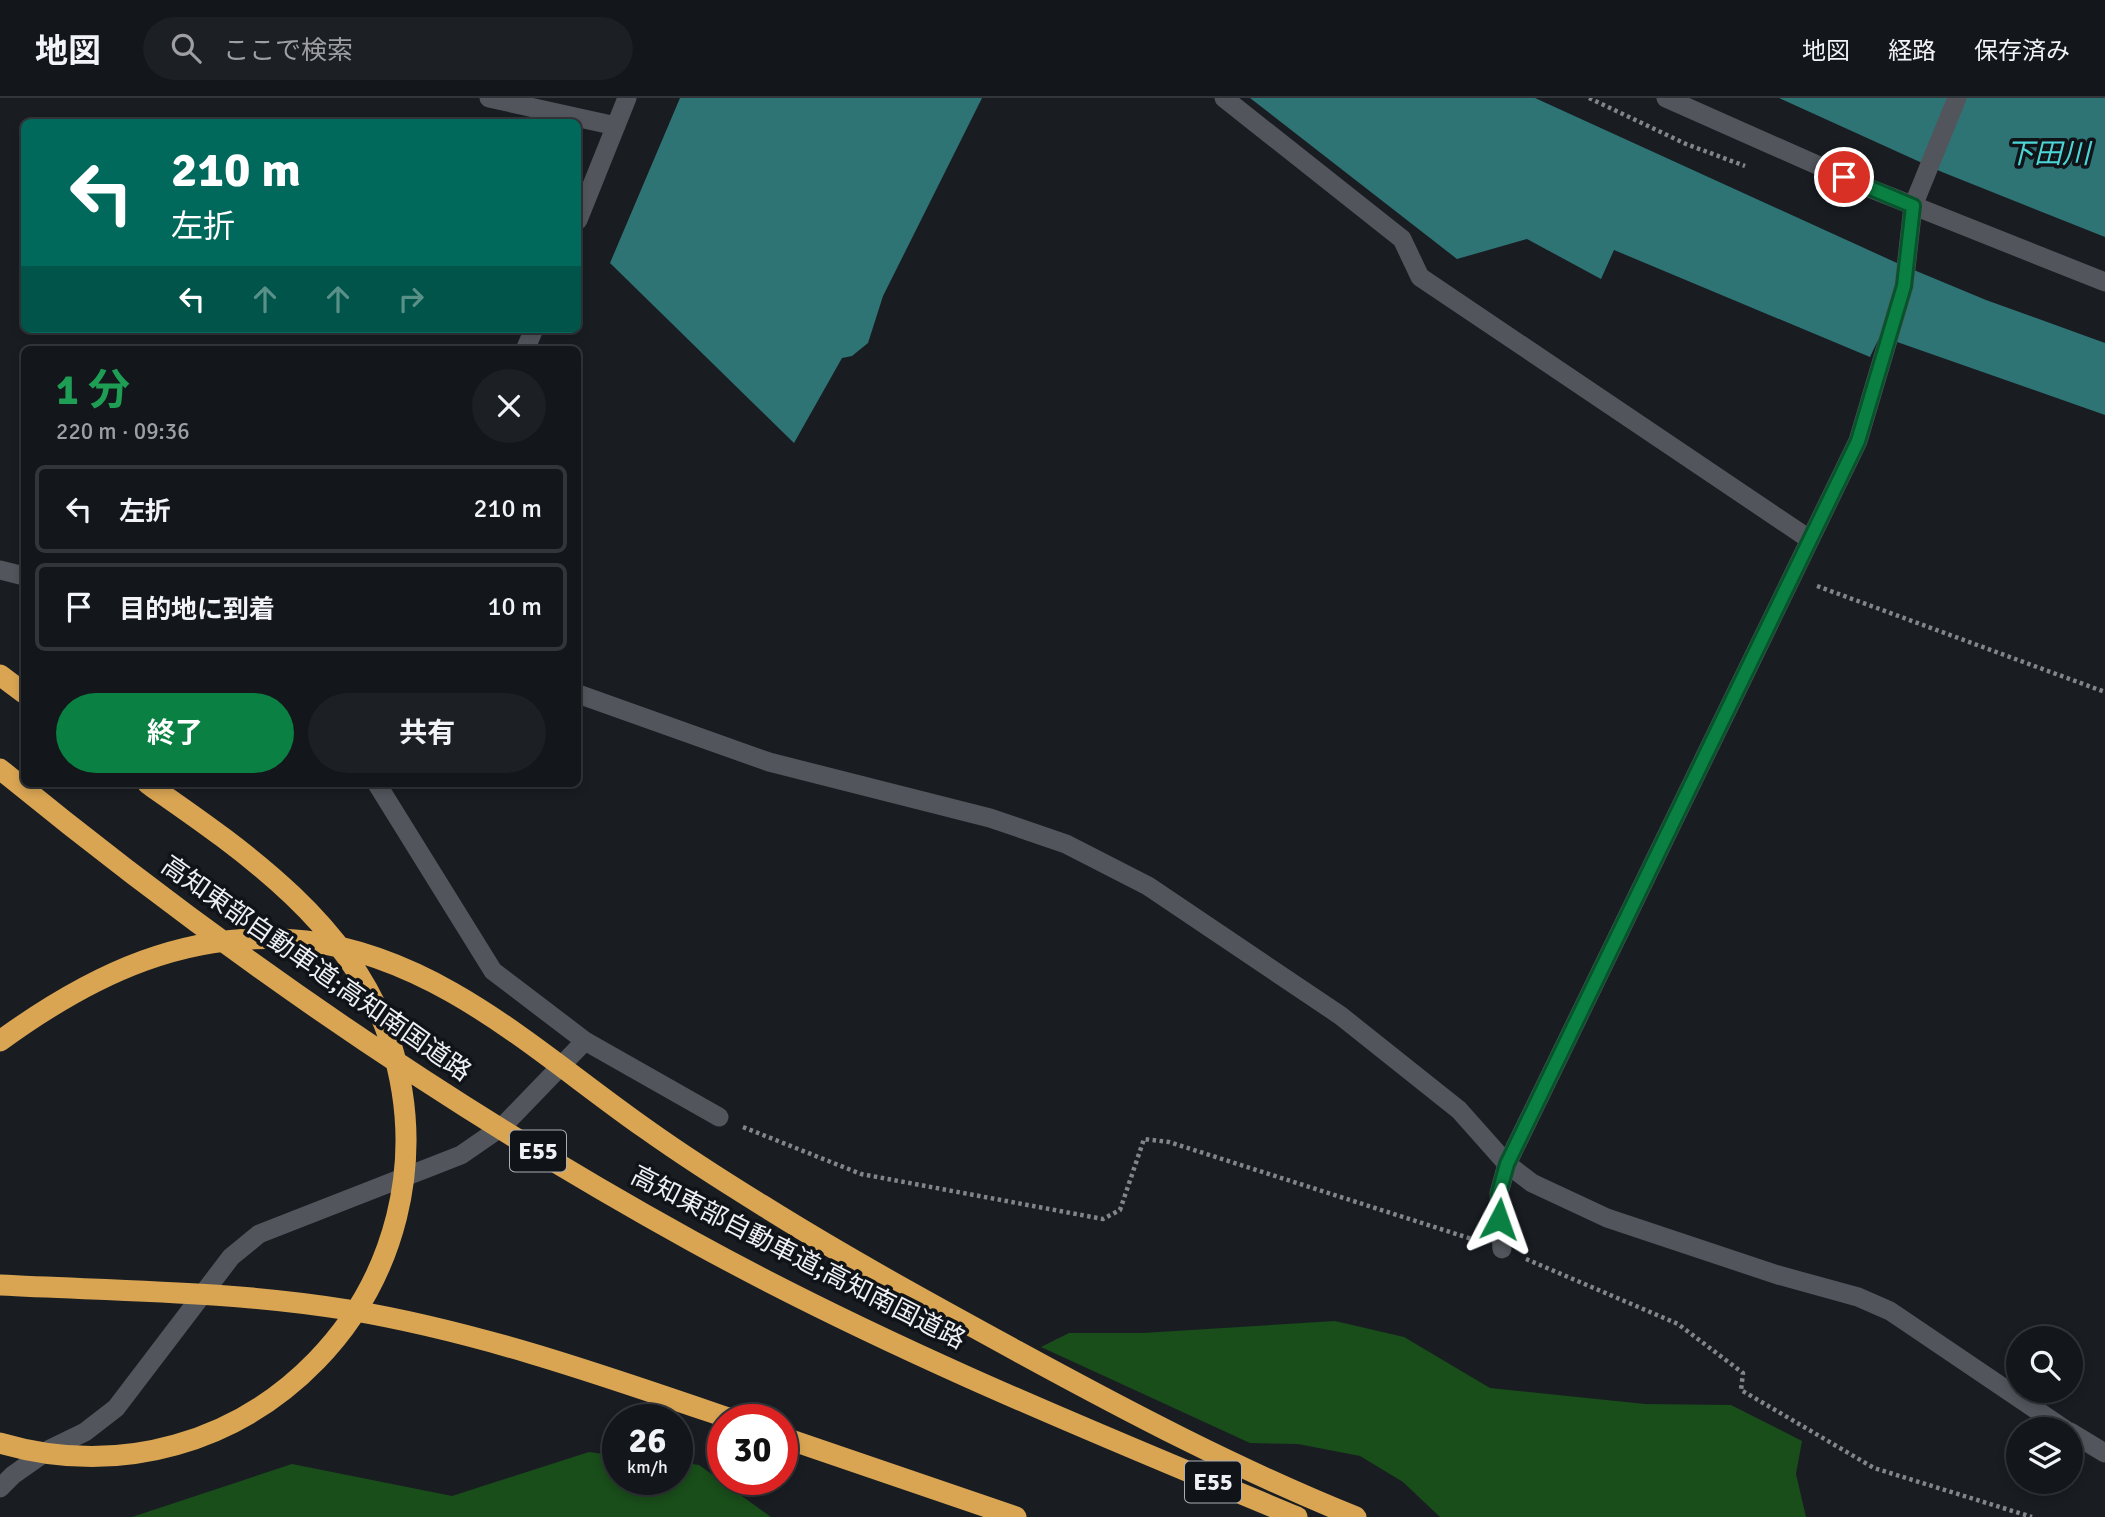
<!DOCTYPE html>
<html lang="ja">
<head>
<meta charset="utf-8">
<style>
	:root { --surface:#13161a; --page:#1c1f23; --text:#f1f3f6; --muted:#9d9fa2; --line:#323539; --accent:#0b8043 }
	body { margin:0; font-family:Signika,"Noto Sans JP",sans-serif; background:var(--page); color:var(--text); height:100vh; display:flex; flex-direction:column; font-size:26px; white-space:nowrap }
	* { box-sizing:border-box; margin:0 }
	p { font-size:23px; color:var(--muted) }
	.icon { flex:none; width:38px; height:38px; fill:none; stroke:currentColor; stroke-width:2; stroke-linecap:round; stroke-linejoin:round }
	.map { position:relative; flex:1; overflow:hidden }
	.panel { position:absolute; left:21px; top:248px; width:560px; height:441px; display:flex; flex-direction:column; background:var(--surface); border-radius:10px; box-shadow:0 4px 10px #0003,0 0 0 2px var(--line) }
	.panel>* { flex:none }
	.hud { position:absolute; left:21px; top:21px; width:560px; height:214px; border-radius:10px; box-shadow:0 4px 10px #0003,0 0 0 2px var(--line); background:#00695c; color:#fff; overflow:hidden }
	.fabs { position:absolute; left:2006px; top:1228px; display:grid; gap:14px }
	.fabs a { display:grid; place-items:center; width:77px; height:77px; border-radius:50%; background:var(--surface); box-shadow:0 4px 10px #0003,0 0 0 2px var(--line); font-size:35px }
	.speed { position:absolute; left:602px; top:1306px; display:flex; gap:14px; font-size:35px; font-weight:700; text-align:center }
	.speed>* { display:grid; place-content:center; width:91px; height:91px; border-radius:50%; background:var(--surface); box-shadow:0 4px 10px #0003,0 0 0 2px var(--line); line-height:1 }
	.speed small { font-size:18px; font-weight:400 }
	.speed .limit { border:10px solid #d22; background:#fff; color:#111 }
	.pin { position:absolute; display:grid; place-items:center; width:60px; height:60px; color:#fff; margin:-30px; border:4px solid #fff; border-radius:50%; box-shadow:0 2px 7px #0007 }
	.me { position:absolute; width:77px; margin:-38px; rotate:4deg; stroke-linejoin:round; filter:drop-shadow(0 0 5px #0008) }
	.turn { display:flex; align-items:center; gap:24px; height:147px; padding:0 35px; font-size:32px }
	.turn .icon { width:91px; height:91px; stroke-width:2.5 }
	.turn b { display:block; font-size:49px; line-height:60px }
	.lanes { display:flex; align-items:center; height:66px; padding:0 35px; background:#0003; justify-content:center; gap:35px; direction:ltr }
	.lanes .off { opacity:.35 }
	.round { display:grid; place-items:center; flex:none; width:74px; height:74px; border-radius:37px; background:var(--page) }
	.head { display:flex; align-items:center; justify-content:space-between; height:119px; padding:0 35px }
	h1 { font-size:42px; font-weight:700; line-height:52px; color:#1e9e55 }
	.primary-button { display:flex; gap:14px; margin-top:auto; padding:14px 35px }
	.primary-button a { flex:1; height:80px; border-radius:42px; background:var(--accent); color:#fff; font-size:28px; font-weight:700; line-height:80px; text-align:center }
	.primary-button a+a { background:var(--page); color:var(--text) }
	ul { padding:0; list-style:none }
	li { display:flex; align-items:center; gap:21px; height:88px; margin:0 14px 10px; padding:0 21px; border:4px solid var(--line); border-radius:10px }
	li div { flex:1 }
	li b { display:block; font-size:26px }
	li em { font-style:normal }
	header { display:flex; align-items:center; gap:42px; box-sizing:border-box; height:98px; padding:0 35px; background:var(--surface); border-bottom:2px solid var(--line) }
	header strong { font-size:33px }
	nav { display:flex; gap:38px; margin-inline-start:auto; font-size:24px }
	.search { width:490px; height:63px; background:var(--page); display:flex; align-items:center; gap:18px; box-sizing:border-box; padding:0 24px; border-radius:38px; color:var(--muted); font-size:26px }
	.map>svg:first-child { display:block }
	.green { fill:#194d1a }
	.water { fill:#2e7475 }
	.lines { fill:none; stroke-linecap:round; stroke-linejoin:round }
	.path { stroke:#82858a; stroke-width:4.5; stroke-dasharray:3.5 3.5; stroke-linecap:butt }
	.minor { stroke:#52565c; stroke-width:19 }
	.motorway { stroke:#d9a553; stroke-width:21 }
	.route-casing { stroke:#07532c; stroke-width:18 }
	.route { stroke:#0b8043; stroke-width:12 }
	.labels { text-anchor:middle; dominant-baseline:central; stroke-width:7; stroke-linejoin:round; paint-order:stroke }
	.shield { fill:#101419; stroke:#abaeb2; stroke-width:2 }
	.shield-label { font-size:24px; font-weight:bold; fill:#eef0f4 }
	.street-label { font-size:26px; fill:#eef0f4; stroke:#101419 }
	.water-label { font-size:28px; font-style:italic; fill:#4cd5d6; stroke:#101419 }
</style>
</head>
<body>
<header>
<strong>地図</strong>
<div class="search"><svg class="icon" aria-label="search" viewBox="0 0 24 24"><circle cx="10" cy="10" r="6"/><path d="M15 15l6 6"/></svg>ここで検索</div>
<nav><a>地図</a><a>経路</a><a>保存済み</a></nav>
</header>
<div class="map">
<svg width="2105" height="1419" viewBox="0 0 2105 1419">
	<rect width="100%" height="100%" fill="#191d22"/>
	<path class="green" d="M1335,1223L1404,1239L1490,1290L1645,1306L1731,1307L1802,1343L1796,1376L1806,1419H1440L1403,1384L1360,1358L1298,1346L1250,1345L1041,1249L1069,1235H1143Z
		M589,1354L618,1358V1381H677V1364L699,1367L771,1419H132L292,1366L452,1398Z"/>
	<path class="water" d="M680,0H982L883,198L868,245L852,258L842,260L794,345L610,165Z
		M1250,0H1535L1897,165L1986,202L2105,245V317L1880,238L1870,259L1614,152L1601,181L1527,141L1457,161Z
		M1779,0H2105V139L1942,74Z"/>
	<g class="lines">
		<path class="path" d="M1589,0L1686,46L1745,68
			M1817,488L2105,594
			M743,1029L861,1076L1103,1121L1120,1112L1144,1041L1169,1044L1475,1142
			M1526,1161L1678,1226L1743,1275L1741,1292L1874,1370L2032,1419"/>
		<path class="minor" d="M489,0L616,28
			M1224,0L1402,141L1420,179L1809,441
			M1666,0L1869,90L2105,184
			M578,122L627,0
			M525,252L534,231
			M0,472L24,478
			M578,596L769,664L990,720L1066,746L1148,788L1341,918L1459,1012L1507,1066L1532,1085L1607,1120L1778,1177L1858,1199L1890,1213L2066,1332
			M377,686L493,873L585,943L719,1019
			M1502,1151L1499,1095L1507,1066L1858,343L1904,188L1913,108L1957,0
			M2070,1334L2105,1355
			M0,1390L13,1377L50,1351L85,1334L116,1310L231,1159L259,1136L461,1057L503,1028L585,943"/>
		<path class="motorway" d="M0,577L24,595
			M0,671C216,848 447,1008 692,1143C886,1250 1093,1334 1297,1419
			M0,943C92,876 190,829 306,843C441,860 540,957 646,1031C684,1058 723,1083 762,1107C845,1159 931,1206 1017,1253C1127,1313 1239,1372 1356,1419
			M0,1187C116,1193 234,1193 349,1212C480,1234 605,1278 731,1321
			M782,1339L1016,1419
			M0,1345C246,1417 468,1187 390,943C353,827 243,752 148,686"/>
	</g>
	<g class="lines">
		<defs>
			<path id="route" d="M1499,1121V1095L1507,1066L1858,343L1904,188L1913,108L1844,79"/>
		</defs>
		<use href="#route" class="route-casing"/>
		<use href="#route" class="route"/>
	</g>
	<g class="labels">
		<g class="shield">
			<rect x="510" y="1032.5" width="56" height="41" rx="5"/>
			<rect x="1185" y="1363.5" width="56" height="41" rx="5"/>
		</g>
		<g class="shield-label">
			<text x="538" y="1053">E55</text>
			<text x="1213" y="1384">E55</text>
		</g>
		<g class="street-label">
			<text transform="translate(316 871) rotate(35)">高知東部自動車道;高知南国道路</text>
			<text transform="translate(798 1160) rotate(27)">高知東部自動車道;高知南国道路</text>
		</g>
		<g class="water-label">
			<text x="2048" y="56">下田川</text>
		</g>
	</g>
</svg>
<div class="fabs">
<a><svg class="icon" aria-label="search" viewBox="0 0 24 24"><circle cx="10" cy="10" r="6"/><path d="M15 15l6 6"/></svg></a>
<a><svg class="icon" aria-label="layers" viewBox="0 0 24 24"><path d="M12 4l9 5-9 5-9-5zM3 14l9 5 9-5"/></svg></a>
</div>
<div class="speed"><div>26<small>km/h</small></div><div class="limit">30</div></div>
<div class="pin" style="left:1844px;top:79px;background:#d93025"><svg class="icon" aria-label="arrive" viewBox="0 0 24 24"><path d="M6 21V4h12l-3 4 3 4H6"/></svg></div>
<svg class="me" style="left:1499px;top:1121px" viewBox="-20 -20 40 40"><path d="M0-17L14 15 0 8-14 15z" fill="#0b8043" stroke="#fff" stroke-width="4"/></svg>
<div class="hud">
<div class="turn"><svg class="icon" aria-label="left" viewBox="0 0 24 24"><path d="M17 20v-9H6M10 6l-5 5 5 5"/></svg><div><b>210 m</b>左折</div></div>
<div class="lanes"><svg class="icon" aria-label="left" viewBox="0 0 24 24"><path d="M17 20v-9H6M10 6l-5 5 5 5"/></svg><svg class="icon off" aria-label="ahead" viewBox="0 0 24 24"><path d="M12 20V5M6 11l6-6 6 6"/></svg><svg class="icon off" aria-label="ahead" viewBox="0 0 24 24"><path d="M12 20V5M6 11l6-6 6 6"/></svg><svg class="icon off" aria-label="right" viewBox="0 0 24 24"><path d="M7 20v-9h11M14 6l5 5-5 5"/></svg></div>
</div>
<section class="panel">
<div class="head"><div><h1>1 分</h1><p>220 m · 09:36</p></div><a class="round"><svg class="icon" aria-label="close" viewBox="0 0 24 24"><path d="M6 6l12 12M18 6L6 18"/></svg></a></div>
<ul>
<li><svg class="icon" aria-label="left" viewBox="0 0 24 24"><path d="M17 20v-9H6M10 6l-5 5 5 5"/></svg><div><b>左折</b></div><em>210 m</em></li>
<li><svg class="icon" aria-label="arrive" viewBox="0 0 24 24"><path d="M6 21V4h12l-3 4 3 4H6"/></svg><div><b>目的地に到着</b></div><em>10 m</em></li>
</ul>
<div class="primary-button"><a>終了</a><a>共有</a></div>
</section>
</div>
</body>
</html>
